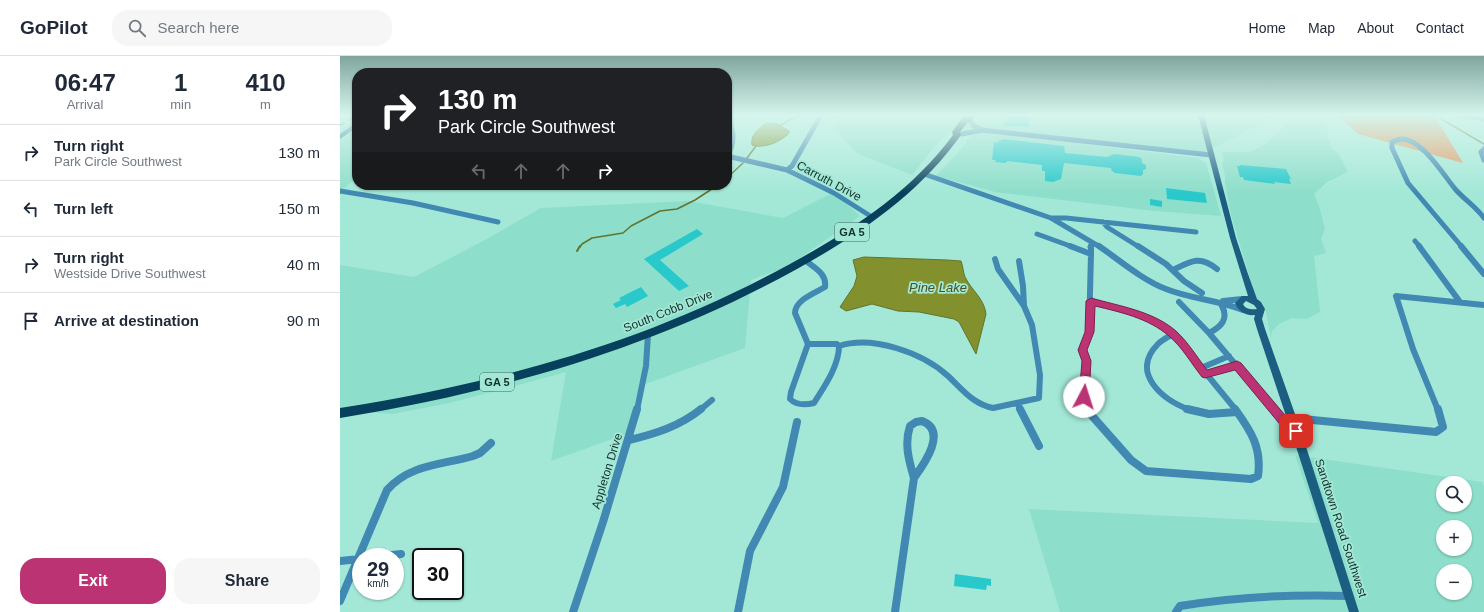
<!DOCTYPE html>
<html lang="en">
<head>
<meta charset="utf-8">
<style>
	:root { --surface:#fff; --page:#f6f6f7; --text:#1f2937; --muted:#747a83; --line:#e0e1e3; --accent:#bb3372 }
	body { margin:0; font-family:Helvetica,sans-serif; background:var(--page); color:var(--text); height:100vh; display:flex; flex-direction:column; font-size:15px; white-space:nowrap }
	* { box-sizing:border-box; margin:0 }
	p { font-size:13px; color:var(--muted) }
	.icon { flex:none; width:22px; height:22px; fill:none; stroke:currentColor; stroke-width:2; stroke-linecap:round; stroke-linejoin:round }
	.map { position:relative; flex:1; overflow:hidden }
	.side { display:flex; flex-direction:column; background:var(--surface); width:340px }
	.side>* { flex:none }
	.banner { position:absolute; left:12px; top:12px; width:380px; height:122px; border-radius:16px; box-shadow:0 1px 3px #0004; background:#202124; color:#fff; overflow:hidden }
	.controls { position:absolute; left:1096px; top:420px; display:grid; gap:8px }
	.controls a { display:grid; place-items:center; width:36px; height:36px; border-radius:50%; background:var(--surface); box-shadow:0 1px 3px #0004; font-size:20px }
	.speed { position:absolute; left:12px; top:492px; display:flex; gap:8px; font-size:20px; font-weight:700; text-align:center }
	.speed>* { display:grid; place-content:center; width:52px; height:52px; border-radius:50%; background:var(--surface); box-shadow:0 1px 3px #0004; line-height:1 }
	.speed small { font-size:10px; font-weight:400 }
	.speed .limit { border:2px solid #111; border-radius:6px; background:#fff; color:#111 }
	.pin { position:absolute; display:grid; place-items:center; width:34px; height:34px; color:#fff; margin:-17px; border-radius:8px; box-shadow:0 2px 6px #0006 }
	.me { position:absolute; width:44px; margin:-22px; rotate:5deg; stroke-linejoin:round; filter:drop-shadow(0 0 3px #0008) }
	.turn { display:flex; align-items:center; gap:14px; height:84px; padding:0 20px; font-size:18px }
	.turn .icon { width:52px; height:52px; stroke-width:2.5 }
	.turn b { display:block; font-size:28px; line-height:34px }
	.lanes { display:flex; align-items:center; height:38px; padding:0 20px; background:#0003; justify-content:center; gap:20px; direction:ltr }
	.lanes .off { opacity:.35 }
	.eta { display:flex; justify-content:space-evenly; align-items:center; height:68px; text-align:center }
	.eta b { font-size:24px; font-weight:700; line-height:28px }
	.primary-button { display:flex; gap:8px; margin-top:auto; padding:8px 20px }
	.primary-button a { flex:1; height:46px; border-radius:16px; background:var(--accent); color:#fff; font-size:16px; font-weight:700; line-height:46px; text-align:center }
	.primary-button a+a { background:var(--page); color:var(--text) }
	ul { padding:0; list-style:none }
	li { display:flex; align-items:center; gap:12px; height:56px; padding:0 20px; border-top:1px solid var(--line) }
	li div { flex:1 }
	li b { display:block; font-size:15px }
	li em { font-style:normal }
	header { display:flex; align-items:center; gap:24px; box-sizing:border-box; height:56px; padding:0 20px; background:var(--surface); border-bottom:1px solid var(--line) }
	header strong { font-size:19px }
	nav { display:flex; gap:22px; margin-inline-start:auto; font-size:14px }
	.search { width:280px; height:36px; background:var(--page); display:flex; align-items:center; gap:10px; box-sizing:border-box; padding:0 14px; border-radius:16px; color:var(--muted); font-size:15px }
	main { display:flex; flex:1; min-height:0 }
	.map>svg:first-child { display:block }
	.built { fill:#8ddeca; fill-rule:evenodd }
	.green { fill:#e49960 }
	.water { fill:#82902d; stroke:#61742c }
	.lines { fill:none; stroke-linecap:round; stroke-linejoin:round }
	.stream-far1 { stroke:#61742c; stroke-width:1.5 }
	.stream { stroke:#61742c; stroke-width:2 }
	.building { fill:#28c8cb }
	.street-far2 { stroke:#4189b2; stroke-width:5 }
	.street-far1 { stroke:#4189b2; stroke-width:6 }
	.street { stroke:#4189b2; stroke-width:8 }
	.secondary { fill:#1b5e82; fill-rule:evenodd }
	.primary { fill:#07405c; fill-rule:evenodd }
	.rail { stroke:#446e64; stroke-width:1.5; stroke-dasharray:5.5 5.5; stroke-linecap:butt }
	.route { fill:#bb3372; stroke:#7a214a }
	.labels { text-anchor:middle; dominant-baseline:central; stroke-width:3.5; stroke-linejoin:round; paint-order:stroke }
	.shield { fill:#a3e8d7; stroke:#3f685e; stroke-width:1 }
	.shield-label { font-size:11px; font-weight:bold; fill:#14312a }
	.street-label { font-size:12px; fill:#14312a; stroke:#a3e8d7 }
	.water-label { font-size:13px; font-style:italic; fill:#4a5220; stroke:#a3e8d7 }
</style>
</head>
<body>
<header>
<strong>GoPilot</strong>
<div class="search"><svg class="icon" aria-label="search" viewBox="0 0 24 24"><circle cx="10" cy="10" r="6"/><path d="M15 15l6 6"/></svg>Search here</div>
<nav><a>Home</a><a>Map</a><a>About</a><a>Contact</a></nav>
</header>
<main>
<section class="side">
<div class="eta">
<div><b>06:47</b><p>Arrival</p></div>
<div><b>1</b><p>min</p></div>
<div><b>410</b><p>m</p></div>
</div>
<ul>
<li><svg class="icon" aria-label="right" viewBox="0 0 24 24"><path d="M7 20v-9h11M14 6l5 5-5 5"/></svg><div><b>Turn right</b><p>Park Circle Southwest</p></div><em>130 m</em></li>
<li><svg class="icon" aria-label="left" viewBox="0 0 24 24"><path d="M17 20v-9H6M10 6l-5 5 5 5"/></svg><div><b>Turn left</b></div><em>150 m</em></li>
<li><svg class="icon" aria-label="right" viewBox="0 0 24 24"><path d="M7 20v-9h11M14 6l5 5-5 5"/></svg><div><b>Turn right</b><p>Westside Drive Southwest</p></div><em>40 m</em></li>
<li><svg class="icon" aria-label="arrive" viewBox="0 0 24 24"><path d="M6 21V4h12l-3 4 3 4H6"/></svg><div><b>Arrive at destination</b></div><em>90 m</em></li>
</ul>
<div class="primary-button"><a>Exit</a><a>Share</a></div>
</section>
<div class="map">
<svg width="1144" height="556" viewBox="0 0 1144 556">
	<rect width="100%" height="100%" fill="#a3e8d7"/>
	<path class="built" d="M494,59H938L859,99L669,79L858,102L866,107L881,160L815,155L655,136L596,120L622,92L633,76L612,74L595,90L572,119L518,98L496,75Z
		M956,59H981L989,78L987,81L993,94L998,97L1008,116L987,126L974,138L979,150L985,173L981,183L986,197L974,200L980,256L967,263L952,262L939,268L932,275L931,282L926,256L922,246L916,242L891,159L885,127V120L882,107L884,105L882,96H910L926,88Z
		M17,62V122L0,135V74Z
		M494,136L520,160L447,211L411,224L405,292L300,330L289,377L211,405L226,316L175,330L105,348L52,358L0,354V209L74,221L145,184L201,152L348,145L443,162Z
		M955,399L1142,426L1144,430V556H720L689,453L978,467ZM1103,427H1125V449H1103ZM1103,471H1125V493H1103ZM1103,515H1125V537H1103Z"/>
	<path class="green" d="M997,59H1094L1123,107L1018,78Z"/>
	<path class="water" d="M426,67L437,68L449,75V77C441,86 423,93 412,89C410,79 419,73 426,67Z
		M524,201L607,204L621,205C623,210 623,216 625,221C632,235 644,242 646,258L636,298L619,266L614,263L579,256L558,255L532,248L506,255L500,251L514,230L517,220L513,204Z"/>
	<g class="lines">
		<path class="stream-far1" d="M1099,59L1103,64L1144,88
			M440,70L449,64L462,59
			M407,102L416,90
			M387,122L403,107
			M240,191L242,188L252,182L283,177L291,170L320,155L337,153L355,144L378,129"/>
		<path class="stream" d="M237,195L240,190"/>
	</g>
	<path class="building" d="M668,59H690L689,71L673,70L668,71L662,69L667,65Z
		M663,83L724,90L725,97L767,101L774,98L799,101L802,103V107L806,109V113L803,114V118L801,120L775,117L772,115L771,112L724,107L721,123L713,126L705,125V115H702V109L667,105L666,107L655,106L656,104H652L654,86L658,87L659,84H663Z
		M900,109L946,113L951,123H949L951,128L934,126L935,128L904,124L903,121H900L897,110H900Z
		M826,132L865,137L867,147L827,143Z
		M810,143L822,145V151L810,149Z
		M357,173L363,178L320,204L349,230L339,235L304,203Z
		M301,231L308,240L287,251L285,248L276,252L273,248L281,244L279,242Z
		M615,518L651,523V530L647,529L646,534L614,530Z"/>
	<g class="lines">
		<path class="street-far2" d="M1121,59L1144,63
			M387,62C395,74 395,88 387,100
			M631,66L634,70L641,73
			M622,78L642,74L871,99
			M1144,93L1141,96L1144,104
			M387,100L447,114L494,137L532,161
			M447,114L452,110L481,59
			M584,118L711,162L760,191
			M0,135L73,147L158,166
			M711,162H726L856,176
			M763,166L767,171L799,191
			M697,178L733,191
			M1075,185L1080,191
			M750,191L753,187
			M1122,191L1068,127L1052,92V86C1055,85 1058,83 1061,83C1082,82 1104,120 1116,134C1125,144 1136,151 1144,162"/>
		<path class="street-far1" d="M730,190L751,198V190
			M759,190C779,204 804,225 826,233C851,243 878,244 903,254
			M798,190L826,208L844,225L862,237
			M1079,190L1120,246
			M1121,190L1144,218
			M655,203L658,213L684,250
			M465,204C474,212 487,217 485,231C475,237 455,244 455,257L468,288L451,336L450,343C456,349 466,349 474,347C484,331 499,310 499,290
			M833,214C851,205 860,199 877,213
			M751,245L797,258L815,266L829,276L841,287L896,354
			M883,245L902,243
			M839,246L869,277L934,354
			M869,277C881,271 889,263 882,250
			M833,278C828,281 822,284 818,288C789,317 823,344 850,354
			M468,288H497L499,290C533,279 583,297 608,320C623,334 633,348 653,352L699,342L700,319L692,269L684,250L683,230L679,205
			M861,312L889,300
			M865,318L897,309
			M677,347L681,354
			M297,354L306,310L308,278
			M360,354L372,344
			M747,354L744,341L747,305L743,294L749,276L751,198
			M1098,354L1073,293L1056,240L1144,249"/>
		<path class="street" d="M680,353L699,390
			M746,353L791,404L806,415L911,423L918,420C922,392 911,375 895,353
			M847,353L869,358L897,356
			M934,353L946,368L956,375
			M952,362L1096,376L1103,371L1098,353
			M582,365C608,375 584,408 574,422C569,405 564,388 570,370L576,366Z
			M289,384C315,378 340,370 361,353
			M34,501L61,498
			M0,505L20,503
			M0,545L47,434C70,408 102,409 133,400L140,397L151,387
			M233,556L263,466L297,353
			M398,556L410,495L443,431L457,366
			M555,556L574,422
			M836,556L840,550C896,541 951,538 1008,540"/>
		<path class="secondary" d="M858,59H864L896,182L908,218L917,243L921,246L925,253L922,263L925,273L961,375L1019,556H1009L951,375L917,273L914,263L915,259C905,260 898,255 895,247L902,240H908L890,182ZM906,245L914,249L917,253C912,254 905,253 903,248Z
			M17,66V71L0,83V78Z"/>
		<path class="primary" d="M628,59H635L632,65L628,66L620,76L621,79C579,138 520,178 457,213C312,293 163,335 0,362V352C161,326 306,287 450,208C512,174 571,136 613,79L612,76L622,62Z"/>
		<path class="rail" d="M0,70L16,59"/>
	</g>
	<linearGradient id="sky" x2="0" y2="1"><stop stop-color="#7fa69d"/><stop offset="0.43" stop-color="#d6f5ed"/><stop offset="1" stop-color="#d6f5ed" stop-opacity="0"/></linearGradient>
	<rect width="1144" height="137" fill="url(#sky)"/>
	<path class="route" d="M751,242C779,250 813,255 836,275C848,286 857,301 867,314L897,305L901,307L950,365L960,372L961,375L960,379C953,381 948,375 943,372L895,314L865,322L862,321C851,307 842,291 829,280C808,262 780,256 755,250L754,276L747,294L751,305L749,341L748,344L744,345L741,344L739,341L742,305L738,294L745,276L746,245Z"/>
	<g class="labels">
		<g class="shield">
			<rect x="495" y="167" width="34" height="18" rx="3"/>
			<rect x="140" y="317" width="34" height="18" rx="3"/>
		</g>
		<g class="shield-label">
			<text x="512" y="176">GA 5</text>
			<text x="157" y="326">GA 5</text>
		</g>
		<g class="street-label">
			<text transform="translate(489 125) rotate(28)">Carruth Drive</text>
			<text transform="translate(328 255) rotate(-22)">South Cobb Drive</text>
			<text transform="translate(267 415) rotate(-73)">Appleton Drive</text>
			<text transform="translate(1001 472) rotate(72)">Sandtown Road Southwest</text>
		</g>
		<g class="water-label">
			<text x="598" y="231">Pine Lake</text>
		</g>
	</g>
</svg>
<div class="controls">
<a><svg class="icon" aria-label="search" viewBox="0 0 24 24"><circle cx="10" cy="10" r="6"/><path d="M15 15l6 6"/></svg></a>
<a>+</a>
<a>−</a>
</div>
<div class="speed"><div>29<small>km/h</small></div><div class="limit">30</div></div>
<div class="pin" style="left:956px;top:375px;background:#d93025"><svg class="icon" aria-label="arrive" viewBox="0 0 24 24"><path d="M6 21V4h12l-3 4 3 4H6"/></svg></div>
<svg class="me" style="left:744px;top:341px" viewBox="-20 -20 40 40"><circle r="19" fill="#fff"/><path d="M0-13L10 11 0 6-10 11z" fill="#bb3372"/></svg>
<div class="banner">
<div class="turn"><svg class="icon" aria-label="right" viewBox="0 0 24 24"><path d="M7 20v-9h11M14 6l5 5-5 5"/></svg><div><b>130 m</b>Park Circle Southwest</div></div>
<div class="lanes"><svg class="icon off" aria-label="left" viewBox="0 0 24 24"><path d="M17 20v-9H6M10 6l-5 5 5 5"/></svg><svg class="icon off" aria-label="ahead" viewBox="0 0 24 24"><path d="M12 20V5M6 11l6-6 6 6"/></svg><svg class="icon off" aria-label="ahead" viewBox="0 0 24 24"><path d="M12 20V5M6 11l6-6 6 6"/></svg><svg class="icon" aria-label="right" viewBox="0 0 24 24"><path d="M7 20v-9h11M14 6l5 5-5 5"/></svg></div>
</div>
</div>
</main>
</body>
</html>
